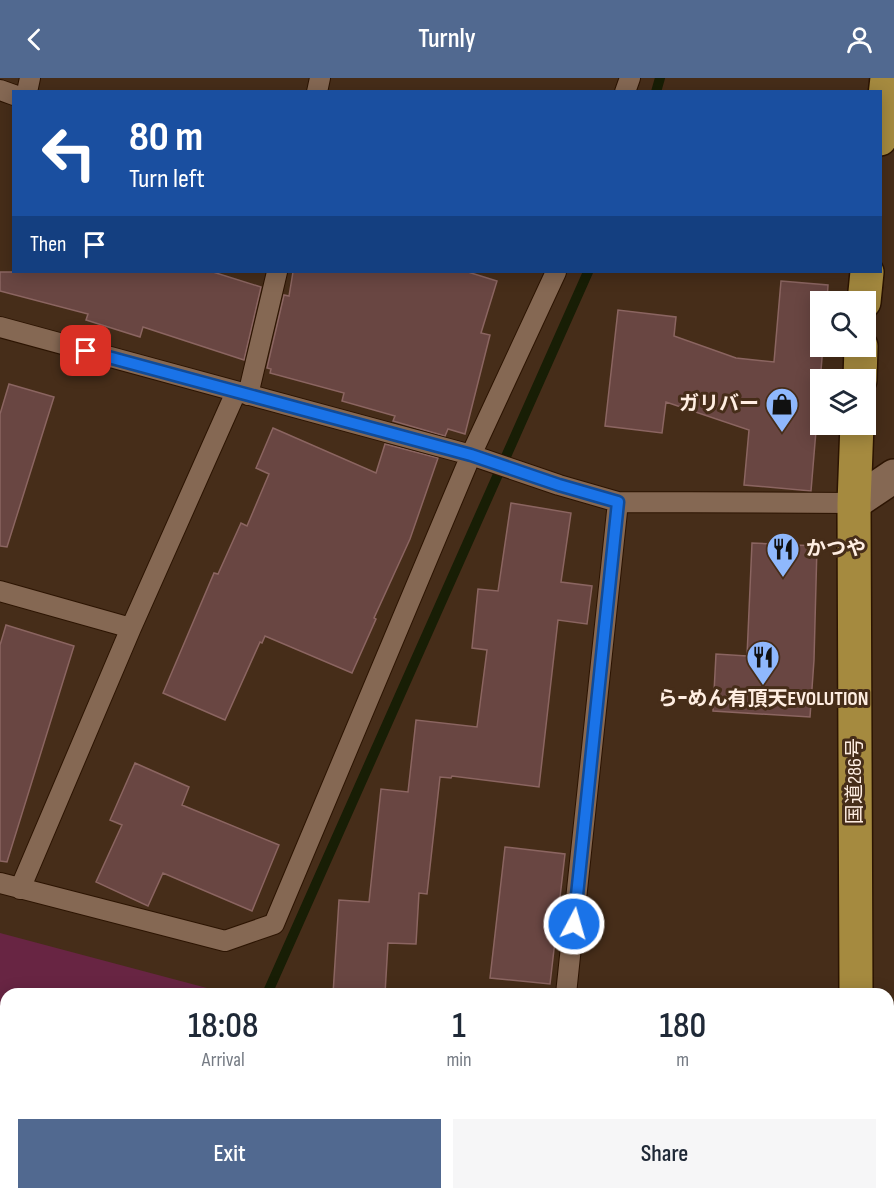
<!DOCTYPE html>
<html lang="en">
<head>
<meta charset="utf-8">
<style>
	:root { --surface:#fff; --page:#f6f6f7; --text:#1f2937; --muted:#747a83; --accent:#516990 }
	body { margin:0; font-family:"Sofia Sans Condensed","Noto Sans JP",sans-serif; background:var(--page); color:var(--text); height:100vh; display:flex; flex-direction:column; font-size:22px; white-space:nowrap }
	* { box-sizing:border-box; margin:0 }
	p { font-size:20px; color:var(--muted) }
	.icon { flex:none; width:33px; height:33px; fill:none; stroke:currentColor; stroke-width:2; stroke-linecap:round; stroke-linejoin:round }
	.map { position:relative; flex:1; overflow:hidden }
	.sheet { position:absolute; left:0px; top:910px; width:894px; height:212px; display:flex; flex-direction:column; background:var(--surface); border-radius:18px 18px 0 0; box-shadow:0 3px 15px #0003 }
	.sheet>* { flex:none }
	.guide { position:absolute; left:12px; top:12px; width:870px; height:183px; border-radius:0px; box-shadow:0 3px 15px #0003; background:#1a4fa0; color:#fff; overflow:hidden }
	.controls { position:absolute; left:810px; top:213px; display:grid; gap:12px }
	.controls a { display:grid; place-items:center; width:66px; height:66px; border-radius:0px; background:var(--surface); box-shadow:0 3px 15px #0003; font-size:30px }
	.pin { position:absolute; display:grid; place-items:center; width:51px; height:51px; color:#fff; margin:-26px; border-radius:12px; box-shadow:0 3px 9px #0006 }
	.me { position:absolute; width:66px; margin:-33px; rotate:6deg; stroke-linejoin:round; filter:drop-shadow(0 0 4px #0008) }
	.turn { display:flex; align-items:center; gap:21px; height:126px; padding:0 18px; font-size:27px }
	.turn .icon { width:78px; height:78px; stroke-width:2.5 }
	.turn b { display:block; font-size:42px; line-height:51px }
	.then { display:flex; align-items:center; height:57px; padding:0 18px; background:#0003; gap:12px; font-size:22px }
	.eta { display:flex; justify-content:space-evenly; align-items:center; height:102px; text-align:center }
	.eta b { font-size:36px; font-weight:600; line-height:42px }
	.button { display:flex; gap:12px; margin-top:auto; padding:12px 18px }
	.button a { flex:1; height:69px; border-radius:0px; background:var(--accent); color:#fff; font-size:24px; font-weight:600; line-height:69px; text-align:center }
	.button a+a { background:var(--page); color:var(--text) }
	header { display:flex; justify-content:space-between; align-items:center; height:78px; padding:0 18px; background:var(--accent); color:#fff; font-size:27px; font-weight:600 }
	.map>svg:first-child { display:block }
	.green { fill:#682543 }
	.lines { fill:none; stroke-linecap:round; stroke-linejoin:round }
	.stream { stroke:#181e05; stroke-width:10 }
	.building { fill:#694642; stroke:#8b6561; stroke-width:1.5 }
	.lane-casing { stroke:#2c1402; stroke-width:22 }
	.street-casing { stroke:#2c1402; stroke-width:36 }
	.highway-casing { stroke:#2c1402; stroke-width:36 }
	.lane { stroke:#856853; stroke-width:20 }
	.street { stroke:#856853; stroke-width:33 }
	.highway { stroke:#a58a3f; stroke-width:33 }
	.route-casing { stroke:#114b97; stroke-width:15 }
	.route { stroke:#1a73e8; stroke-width:10 }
	.labels { text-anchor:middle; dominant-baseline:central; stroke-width:6; stroke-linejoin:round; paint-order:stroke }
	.poi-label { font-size:20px; font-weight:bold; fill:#ffeee2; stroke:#462d19; text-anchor:end }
	.street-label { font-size:20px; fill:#ffeee2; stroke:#462d19 }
</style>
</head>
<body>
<header><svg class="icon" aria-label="back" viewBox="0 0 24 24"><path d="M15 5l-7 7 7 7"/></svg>Turnly<svg class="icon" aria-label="person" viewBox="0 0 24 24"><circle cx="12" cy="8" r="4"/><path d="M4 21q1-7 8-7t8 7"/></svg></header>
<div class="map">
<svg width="894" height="1121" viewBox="0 0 894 1121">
	<rect width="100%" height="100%" fill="#462d19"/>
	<path class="green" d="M0,855L222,914L221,916H6V1116H135L133,1121H0Z"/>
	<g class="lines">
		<path class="stream" d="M656,14L660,0
			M267,916L588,194
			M176,1121L178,1116"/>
	</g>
	<path class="building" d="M0,194H213L261,209L244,282L143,249L140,259L86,242L88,236L0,213Z
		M293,194H468L497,203L481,255L490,257L465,356L448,351L445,358L393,343L395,338L342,323L344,315L270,295L271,291L267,290L284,217L289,218Z
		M781,203L828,207L827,224H820V268H823L811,413L744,407L749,352L666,324L662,355L605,348L618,232L676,239L674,258L736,280L774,284Z
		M9,306L54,319L7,469L0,468V336Z
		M273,350L376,395L385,366L438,380L410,461L374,540L376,541L352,595L265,558L262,565L260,564L225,642L163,615L214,495L218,496L241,445L247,448L269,396L256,390Z
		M511,425L571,435L561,504L592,508L587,546L558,542L539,709L452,698L451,700L440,699L427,816L419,815L416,866L388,865L385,916H333L339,822L369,824L381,711L408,714L416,642L477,649L487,572L472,570L478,511L498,513Z
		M752,465L817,468L814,582L810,639L713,633L716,576L747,578Z
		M6,547L74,568L7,784L0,783V567Z
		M135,685L189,709L182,727L279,767L252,833L163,795L148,828L96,804L122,747L110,742Z
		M505,769L565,776L550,906L490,900Z"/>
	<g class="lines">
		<defs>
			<path id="lane" d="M0,12L14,17
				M27,14L30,0
				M317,14L320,0
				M625,14L630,0
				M0,249L471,377L559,407L618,424
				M248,317L277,194
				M0,513L131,550
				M0,805L225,863L274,846L471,377L556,194
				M20,811L131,550L236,314
				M566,916L618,424L854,425
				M567,1116V1121
				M348,1121L350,1116"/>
			<path id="street" d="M854,425L894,398"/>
			<path id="highway" d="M880,61L887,0
				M864,224L867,194
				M860,302L861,268
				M856,916L854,425L857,346
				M857,1116V1121"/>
		</defs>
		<use href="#lane" class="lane-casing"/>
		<use href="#street" class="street-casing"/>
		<use href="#highway" class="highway-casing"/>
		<use href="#lane" class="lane"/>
		<use href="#street" class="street"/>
		<use href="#highway" class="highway"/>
	</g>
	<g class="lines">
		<defs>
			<path id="route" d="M86,273L471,377L559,407L618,424L574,846"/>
		</defs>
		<use href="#route" class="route-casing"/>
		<use href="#route" class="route"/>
	</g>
	<defs>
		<symbol id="shop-pin" viewBox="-11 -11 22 30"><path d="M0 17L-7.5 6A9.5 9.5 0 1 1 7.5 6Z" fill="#8fb8fd" stroke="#462d19"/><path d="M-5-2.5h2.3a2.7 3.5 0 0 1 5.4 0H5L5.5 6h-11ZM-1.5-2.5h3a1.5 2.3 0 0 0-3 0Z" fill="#111"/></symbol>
		<symbol id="restaurant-pin" viewBox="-11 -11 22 30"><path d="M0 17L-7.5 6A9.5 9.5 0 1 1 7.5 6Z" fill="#8fb8fd" stroke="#462d19"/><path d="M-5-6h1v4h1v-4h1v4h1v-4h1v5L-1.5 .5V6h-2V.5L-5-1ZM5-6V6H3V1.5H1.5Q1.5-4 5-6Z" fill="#111"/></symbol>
	</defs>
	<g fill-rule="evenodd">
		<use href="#shop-pin" x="763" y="307" width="38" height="52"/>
		<use href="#restaurant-pin" x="764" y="452" width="38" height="52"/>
		<use href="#restaurant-pin" x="744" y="560" width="38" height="52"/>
	</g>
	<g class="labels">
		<g class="poi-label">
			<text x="759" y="326">ガリバー</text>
			<text x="806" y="471" text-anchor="start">かつや</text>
			<text x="763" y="621" text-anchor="middle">らｰめん有頂天EVOLUTION</text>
		</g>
		<g class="street-label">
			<text transform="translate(855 703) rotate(-90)">国道286号</text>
		</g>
	</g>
</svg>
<div class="controls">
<a><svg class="icon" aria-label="search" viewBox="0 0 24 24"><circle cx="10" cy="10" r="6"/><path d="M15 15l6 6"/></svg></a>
<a><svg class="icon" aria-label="layers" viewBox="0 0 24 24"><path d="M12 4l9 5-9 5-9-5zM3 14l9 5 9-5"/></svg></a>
</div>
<div class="pin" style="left:86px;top:273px;background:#d93025"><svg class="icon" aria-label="arrive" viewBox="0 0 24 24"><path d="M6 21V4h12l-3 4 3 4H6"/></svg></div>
<svg class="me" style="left:574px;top:846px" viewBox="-20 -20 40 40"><circle r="17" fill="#1a73e8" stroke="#fff" stroke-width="3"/><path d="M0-11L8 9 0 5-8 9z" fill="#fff"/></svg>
<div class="guide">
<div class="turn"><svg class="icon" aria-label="left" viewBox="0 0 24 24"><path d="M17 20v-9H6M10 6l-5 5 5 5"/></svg><div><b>80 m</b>Turn left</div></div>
<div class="then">Then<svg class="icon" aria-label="arrive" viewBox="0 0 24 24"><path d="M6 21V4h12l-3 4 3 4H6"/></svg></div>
</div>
<section class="sheet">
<div class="eta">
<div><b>18:08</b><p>Arrival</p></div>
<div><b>1</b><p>min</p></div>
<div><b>180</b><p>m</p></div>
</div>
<div class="button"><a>Exit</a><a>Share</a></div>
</section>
</div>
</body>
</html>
